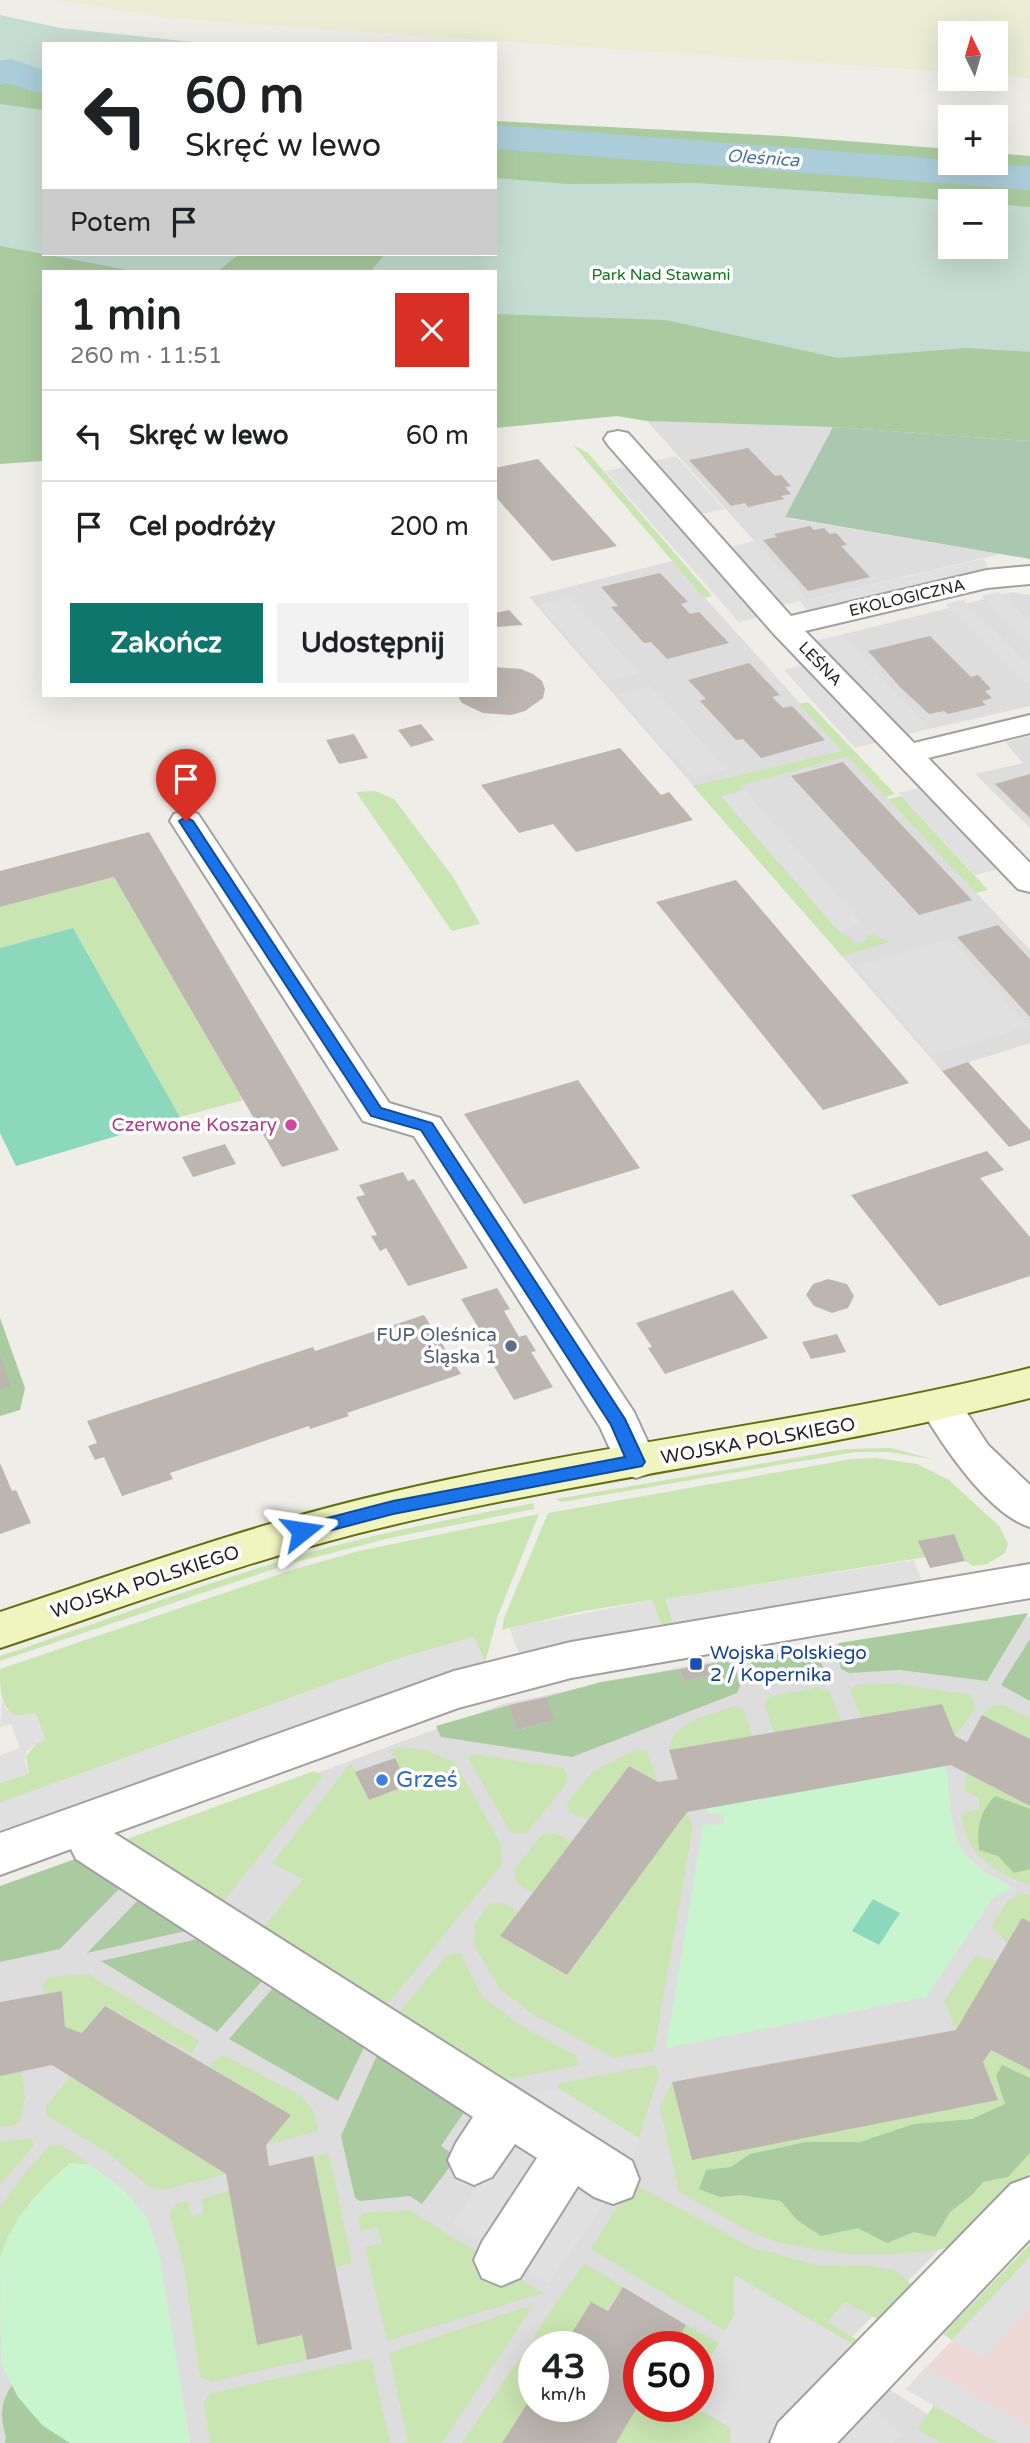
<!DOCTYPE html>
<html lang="pl">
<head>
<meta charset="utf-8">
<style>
	:root { --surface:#fff; --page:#f2f2f2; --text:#202124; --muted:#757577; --line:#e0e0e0; --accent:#0f766e }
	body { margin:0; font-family:"Varela Round",sans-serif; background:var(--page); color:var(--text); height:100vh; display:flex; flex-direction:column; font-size:26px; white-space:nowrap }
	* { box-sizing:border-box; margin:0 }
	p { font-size:23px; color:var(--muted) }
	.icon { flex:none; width:38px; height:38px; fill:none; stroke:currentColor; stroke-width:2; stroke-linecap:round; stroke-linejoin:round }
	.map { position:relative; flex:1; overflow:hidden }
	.details { position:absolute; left:42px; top:270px; width:455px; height:427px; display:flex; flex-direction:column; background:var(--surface); border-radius:0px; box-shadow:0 7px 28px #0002 }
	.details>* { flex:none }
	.banner { position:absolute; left:42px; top:42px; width:455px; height:214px; border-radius:0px; box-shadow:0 7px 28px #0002; background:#fff; color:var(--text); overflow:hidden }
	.needle { width:46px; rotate:355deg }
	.buttons { position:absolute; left:938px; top:21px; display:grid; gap:14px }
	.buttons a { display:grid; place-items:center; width:70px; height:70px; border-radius:0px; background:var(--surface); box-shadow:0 7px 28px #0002; font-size:35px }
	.speed { position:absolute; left:518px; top:2331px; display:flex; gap:14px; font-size:35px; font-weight:700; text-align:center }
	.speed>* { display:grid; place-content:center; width:91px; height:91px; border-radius:50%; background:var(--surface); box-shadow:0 7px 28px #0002; line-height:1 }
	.speed small { font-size:18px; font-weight:400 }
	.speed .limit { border:10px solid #d22; background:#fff; color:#111 }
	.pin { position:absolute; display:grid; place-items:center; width:60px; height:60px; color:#fff; margin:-72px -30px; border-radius:50% 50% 50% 0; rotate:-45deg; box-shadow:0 0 7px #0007 }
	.pin .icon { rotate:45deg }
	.me { position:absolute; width:77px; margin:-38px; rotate:75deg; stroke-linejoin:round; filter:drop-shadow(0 0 5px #0008) }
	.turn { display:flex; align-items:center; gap:24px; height:147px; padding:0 28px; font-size:32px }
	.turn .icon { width:91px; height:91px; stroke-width:2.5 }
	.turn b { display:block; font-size:49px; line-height:60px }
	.then { display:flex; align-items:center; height:66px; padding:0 28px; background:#0003; gap:14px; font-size:26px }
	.round { display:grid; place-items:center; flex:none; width:74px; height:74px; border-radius:0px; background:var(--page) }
	.summary { display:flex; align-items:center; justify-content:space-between; height:119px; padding:0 28px }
	h1 { font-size:42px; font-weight:700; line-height:52px }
	.button { display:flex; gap:14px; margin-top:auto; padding:14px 28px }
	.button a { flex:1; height:80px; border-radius:0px; background:var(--accent); color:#fff; font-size:28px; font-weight:700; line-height:80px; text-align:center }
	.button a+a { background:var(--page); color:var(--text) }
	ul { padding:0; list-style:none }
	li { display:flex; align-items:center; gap:21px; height:91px; padding:0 28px; border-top:2px solid var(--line) }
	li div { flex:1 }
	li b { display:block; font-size:26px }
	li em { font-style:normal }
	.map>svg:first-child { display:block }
	.residential { fill:#dedddd; fill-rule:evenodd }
	.commercial { fill:#efd9d7 }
	.farmland { fill:#eaedd4 }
	.grass { fill:#c9e5b1 }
	.forest { fill:#aacb9f; fill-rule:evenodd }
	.wetland { fill:#c5dcd2 }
	.cemetery { fill:#aac7af }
	.park { fill:#c8f5cd }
	.pitch { fill:#8bd8bd }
	.parking { fill:#e0e0e0 }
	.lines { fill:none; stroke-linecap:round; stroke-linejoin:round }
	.river { fill:#abcdd9; fill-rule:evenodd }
	.building { fill:#bdb6b0 }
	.street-casing { stroke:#a1a1a1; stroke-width:4 }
	.secondary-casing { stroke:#61700e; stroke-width:4 }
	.street { fill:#fff; fill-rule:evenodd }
	.secondary { fill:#f0f5bf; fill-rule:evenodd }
	.route { fill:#1a73e8; stroke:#114b97; stroke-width:2 }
	.hotel-dot { fill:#d1479c; stroke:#fff; stroke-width:2.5 }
	.service-dot { fill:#5c6f8a; stroke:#fff; stroke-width:2.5 }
	.transit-dot { fill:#1a4fb4; stroke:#fff; stroke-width:2.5 }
	.shop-dot { fill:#3f7fe0; stroke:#fff; stroke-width:2.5 }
	.labels { text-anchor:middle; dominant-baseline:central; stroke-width:7; stroke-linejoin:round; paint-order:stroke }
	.far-park-label { font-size:16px; fill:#147720; stroke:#fff }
	.far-street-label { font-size:16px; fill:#202020; stroke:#fff }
	.far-water-label { font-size:18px; font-style:italic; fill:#5076a0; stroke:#fff }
	.hotel-label { font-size:19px; fill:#b23c85; stroke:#fff; text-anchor:end }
	.service-label { font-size:19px; fill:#4e5e75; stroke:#fff; text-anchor:end }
	.street-label { font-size:19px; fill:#202020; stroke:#fff }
	.transit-label { font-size:19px; fill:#164399; stroke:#fff; text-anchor:start }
	.near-shop-label { font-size:23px; fill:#366cbe; stroke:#fff; text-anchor:start }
</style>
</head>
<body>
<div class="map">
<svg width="1030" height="2443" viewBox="0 0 1030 2443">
	<rect width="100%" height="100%" fill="#efede7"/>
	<path class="residential" d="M647,421L833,427L786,518L1000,554L807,600Z
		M672,561L843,751L1030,950V1043L942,1071L529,597Z
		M1013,592L1030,595V706L929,729L841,635Z
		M1030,736V828L975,774L1023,763L1005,742Z
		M1030,1617V2159L835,2354L972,2443H0V1891L503,1704L696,1664ZM534,2347H593V2406H534ZM639,2347H698V2406H639Z"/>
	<path class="commercial" d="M1030,2257V2443H998L906,2389Z"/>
	<path class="farmland" d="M57,0H1030V78L996,76V33H950V72L177,19Z"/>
	<path class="grass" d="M573,445L588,453L712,596L704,598Z
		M808,702L895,794L886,797L847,756L740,786L742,790L721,797L842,935L848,936L855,944L869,940L866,936L871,934L889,942L842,956L693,786L842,751L799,704Z
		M375,791L394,799L453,877L480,924L452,931L356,792Z
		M901,796L988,890L976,893L888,799Z
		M114,877L243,1100L180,1117L73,928L0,948V907Z
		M891,1448L932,1459L889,1452H855L562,1502L556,1499L846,1449Z
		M876,1458L917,1464L949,1480L1000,1527L1008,1544L1005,1553L987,1564L973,1566L965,1561L953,1534L919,1541L926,1557L666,1599L673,1623L661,1625L652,1600L583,1611L502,1630L504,1618L548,1513L852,1459Z
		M534,1503V1509L390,1538L292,1563L0,1661V1656C109,1619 219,1577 330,1547C398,1529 466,1516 534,1503Z
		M539,1514L498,1615L485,1663L474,1637L400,1658L0,1803V1783L29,1773L26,1756L36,1744V1714L15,1716C0,1705 0,1689 0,1669L295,1569L359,1551Z
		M892,1683L971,1695L975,1710L955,1736L942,1704L861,1717L850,1690L856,1685Z
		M818,1687L830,1692L841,1721L774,1733L765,1705L768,1697Z
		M994,1705H1004L1030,1718V1739L982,1715Z
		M735,1706L744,1710L752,1736L669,1750C671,1721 712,1715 735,1706Z
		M403,1748L426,1750L455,1762L501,1845L502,1864L385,2007L259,1933L303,1879L272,1863L351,1763L369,1800L408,1785L390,1749Z
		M637,1749L647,1751L658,1782L629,1766L587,1820L570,1812L566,1804L594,1771Z
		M472,1754L564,1768L568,1781L527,1833H511L468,1758Z
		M314,1771L323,1776L218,1908L129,1847L127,1839Z
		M966,1773L1030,1806V1884C1018,1884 987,1865 978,1855C968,1845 963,1828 961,1814L979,1809V1798L965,1791Z
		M687,1812L693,1826L654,2051L614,2058L534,2015L500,1989L474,1945L475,1924L490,1903H503L518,1912L500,1937L567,1975Z
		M555,1833L571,1841L533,1893L517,1883L514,1871L542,1834Z
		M1021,1893L1030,1894V1922L1009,1944L992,1926L1007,1902Z
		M460,1953L482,1996L520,2025L576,2056L579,2065L490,2083L398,2014L447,1955Z
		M975,1956L998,1961L956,2030L944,2001Z
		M88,1974L199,2041L192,2054L105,2006L82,2033L65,2027L62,1991L46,1994L42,1985L50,1977Z
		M991,2050L1027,2069L1030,2065V2173L961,2245L926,2252L889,2254H848L779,2243L751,2232L679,2192L660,2107L672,2082L692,2159L998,2100L983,2062Z
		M223,2055L301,2096L313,2110L318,2131L266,2145L291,2115L208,2065Z
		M655,2065L659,2074L639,2138L558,2088L557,2084Z
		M22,2071L25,2097L20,2122L12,2126L0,2127V2076Z
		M71,2077L226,2174L162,2190L151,2188L104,2150L46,2115V2106Z
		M31,2138L34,2145L0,2185V2142Z
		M50,2145H61L90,2165L69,2163L4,2245L0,2258V2207L22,2177Z
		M329,2153L352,2263L335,2267L313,2156Z
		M632,2183L751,2247L817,2265L869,2266L896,2271L916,2288L883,2322L845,2302L827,2322L863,2343L857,2347L735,2275L734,2315L726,2331L591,2249Z
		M231,2190L257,2345L302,2335L307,2360L211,2382L200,2376L184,2267L170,2214L176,2204L188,2201L191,2216L204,2213L201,2199Z
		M409,2210L543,2293L387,2341L365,2247L382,2243L377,2227L360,2231L358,2218L364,2213Z
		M1030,2244V2257L952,2340L943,2334Z
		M584,2263L623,2287C609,2310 565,2364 535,2341V2334Z
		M534,2304L442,2443H408L389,2353Z
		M686,2325L719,2343L698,2381V2347H673Z
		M371,2358L390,2443H210L204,2402L212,2393Z
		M519,2359H528L534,2363V2393L502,2443H462Z
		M639,2404L693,2406L731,2428L730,2443H616Z
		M934,2405L998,2443H940L918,2429Z"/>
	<path class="forest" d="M0,64L44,74V254H495V121L782,136L950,149V163H996V153L1030,156V441L833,427L647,421L617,416L495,428V271H44V461L0,464ZM950,201H996V247H950Z
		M0,1318L25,1388L20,1410L0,1416Z
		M1028,1613L987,1681L900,1670L849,1673L841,1669L835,1649L839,1643Z
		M1030,1639V1701L1001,1685Z
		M810,1649L817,1652L825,1672L821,1676L764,1683L756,1678L751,1662L755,1657Z
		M726,1661L735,1666L740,1686L737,1693L572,1757L441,1737L436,1726L509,1705L518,1730L554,1720L546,1697L601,1682L680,1669L684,1680L717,1675L714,1663Z
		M995,1796L1030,1809V1869L1014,1873L998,1856L979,1850C977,1827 979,1813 995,1796Z
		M89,1854L127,1881L60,1949L0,1962V1886Z
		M144,1894L199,1928L87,1953Z
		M211,1936L269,1973L217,2032L101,1961Z
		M279,1981L368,2039L338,2101L229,2039Z
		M381,2046L469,2105L441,2146L457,2157L422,2204L410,2196L360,2201L355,2198L341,2136Z
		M1002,2065L1030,2078V2153L1008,2177L983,2182L972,2195L950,2212L935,2237L914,2232L887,2243L858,2228L821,2236L797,2220L781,2201L740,2195L720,2197L699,2189L706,2170L731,2167L750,2154L806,2142H860L914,2124L972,2119L1005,2104L996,2076Z
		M12,2385C25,2411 46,2427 70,2443H5L6,2437C0,2417 0,2403 12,2385Z"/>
	<path class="wetland" d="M0,15L61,28L212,44H44V74L0,64Z
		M0,104L44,110V254H239L218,271H134L0,246Z
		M495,178L569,184L697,183L960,201H950V247H996V204L1030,207V352L967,348L838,358L666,320L495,314V271H371L385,254H495Z"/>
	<path class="cemetery" d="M833,427L1030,441V559L785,517Z"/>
	<path class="park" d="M945,1766C953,1797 946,1837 971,1860C982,1871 999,1879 1012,1888L993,1898L926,1997L666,2048L703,1825L724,1824L723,1814L708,1813L706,1808Z
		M70,2163L90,2165L122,2188L148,2219L160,2258L190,2443H70L43,2426L18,2397L1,2364L0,2258C12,2218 39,2189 70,2163Z"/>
	<path class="pitch" d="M73,928L180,1117L16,1166L0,1133V948Z
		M873,1899L900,1913L879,1945L852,1931Z"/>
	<path class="parking" d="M676,456L724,509L687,517L716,550L755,541L808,600L973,561L984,559L989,569L808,611L800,601L769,608L773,614L739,622L605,471Z
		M999,592L1030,621V643L981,596Z
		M570,597L639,673L607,681L539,605Z
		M963,600L1030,666V682L1025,683L945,604Z
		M841,635L929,729L855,748L784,670L817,661L801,644Z
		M651,686L726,769L693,778L618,695Z
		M923,787L1001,868L975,875L898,793Z
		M744,790L863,924L839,931L721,796Z
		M950,939L1028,1026L932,1055L857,966Z
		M914,1560L923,1584L673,1623L665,1599Z
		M652,1600L661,1625L519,1653L509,1628Z
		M474,1637L485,1663L411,1684L0,1834V1803L400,1658Z
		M2,1699L6,1709L15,1716L36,1713L46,1740L36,1744L27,1751L25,1762L29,1773L0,1783V1755L20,1748L11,1724L0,1727Z
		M558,2088L639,2138L630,2166L512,2097Z
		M514,2135L610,2195L549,2283L452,2224Z
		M1030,2257V2308L983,2359L952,2340Z
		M734,2275L857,2347L766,2443H730L731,2428L693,2406H698V2381L734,2315Z
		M926,2367L1030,2427V2443H998L906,2389Z
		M872,2406L902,2435L893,2443H837Z"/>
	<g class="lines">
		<path class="river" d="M11,59L44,70V95L8,83L0,85V61Z
			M495,125L950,160V163L1030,166V190L495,149Z"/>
	</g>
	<path class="building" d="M748,448L775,476L781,475L791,486L785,487L791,494L781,496L784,499L748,507L745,503L731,506L689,460Z
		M538,459L617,546L552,561L495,496V468Z
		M810,526L814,530L824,528L830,534L836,533L847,545L841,546L870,577L808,591L763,540L777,537L774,534Z
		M660,573L688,602L681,604L690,614L699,612L729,643L667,659L651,642L644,643L611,607L618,606L601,587Z
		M509,610L523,625L495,627V613Z
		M930,636L971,677L978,675L991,689L985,691L992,698L982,701L986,705L948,714L944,711L929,714L900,687L868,651Z
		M749,663L780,695L772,697L783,708L792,706L825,740L761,758L743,739L736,740L700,701L706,699L688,680Z
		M495,667L521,669L533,674L542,681L545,689L543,698L525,711L511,715L483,713L462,703L457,695H495Z
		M421,724L434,740L411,747L398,730Z
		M354,734L368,758L339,764L326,740Z
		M620,748L661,795L669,792L693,820L576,852L553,824L519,833L481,785Z
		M843,762L865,786L972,900L919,915L791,776Z
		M1030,774V818L995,784Z
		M149,832L230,968L339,1150L282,1167L114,877L0,907V871Z
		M736,880L909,1083L823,1110L656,902Z
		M998,925L1030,959V1017L957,937Z
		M968,1062L1030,1130V1140L1009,1147L942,1071Z
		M578,1080L640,1168L524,1204L464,1114Z
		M225,1144L236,1164L193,1177L182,1157Z
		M987,1151L1004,1170L980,1178L1030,1237V1276L939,1306L851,1195Z
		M403,1172L408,1181L414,1179L468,1268L408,1286L386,1248L380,1251L371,1236L377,1235L356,1197L365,1195L359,1185Z
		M828,1279L847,1284L854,1296L848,1308L832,1313L814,1306L806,1295L813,1284Z
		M497,1288L510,1309L504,1311L519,1337L526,1335L536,1351L531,1352L553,1387L514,1400L492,1363L498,1360L461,1299Z
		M733,1290L768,1338L665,1374L648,1348L652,1347L636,1323Z
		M424,1315L461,1374L347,1413L349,1416L310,1429L309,1426L170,1473L173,1479L122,1496L104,1457L95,1460L88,1446L97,1443L87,1421L313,1347L315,1351Z
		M837,1334L846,1352L811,1359L802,1342Z
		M0,1355L11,1387L0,1389Z
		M0,1463L12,1491L16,1490L31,1523L0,1534Z
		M954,1534L965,1561L930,1568L918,1541Z
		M714,1663L718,1674L684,1681L680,1669Z
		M546,1697L555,1720L517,1730L509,1705Z
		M942,1704L955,1736L967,1742L982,1715L1030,1739V1806L951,1765L687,1812L567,1975L500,1936L629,1766L658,1782L678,1779L669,1750Z
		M395,1758L408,1785L369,1800L355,1772Z
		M1022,1918L1030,1922V2070L991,2050L983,2062L998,2100L692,2160L672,2082L956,2030Z
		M62,1991L65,2027L82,2033L105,2006L291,2115L266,2145L269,2166L313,2156L352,2349L307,2360L302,2335L257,2345L226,2174L52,2065L0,2076V2002Z
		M623,2287L686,2325L673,2347H639V2404L616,2443H502L534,2393V2406H593V2347H563L591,2302L608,2311Z"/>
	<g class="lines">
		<defs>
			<path id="street" d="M618,431L628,433L791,616L987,570L1030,566V584L987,588L805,631L914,743L1030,715V733L928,758L1030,863V892L1018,889L773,633L608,445L604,439L608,433Z
				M186,811L198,814L389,1103L440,1118L634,1412L657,1462L651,1473L636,1478L621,1473L600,1427L414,1136L363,1121L170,821L174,814Z
				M941,1392L956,1396L988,1445L1030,1485V1527C988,1514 942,1445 920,1407L926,1396Z
				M1030,1564V1598L571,1678L458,1708L114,1833L632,2161L639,2179L632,2197L613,2204L594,2197L578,2186L520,2278L501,2286L482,2278L474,2260L482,2242L537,2158L515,2144L492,2177L474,2185L456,2177L448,2160L456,2143L473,2117L76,1859L71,1849L0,1875V1833L454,1671L571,1642Z
				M1030,2177V2239L837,2443H770L778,2423L1011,2184Z"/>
			<path id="secondary" d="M1030,1368V1398C819,1452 603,1475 392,1525C258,1556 130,1605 0,1648V1612C130,1569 259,1522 392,1492C603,1443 819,1421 1030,1368Z"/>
		</defs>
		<use href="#street" class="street-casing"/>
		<use href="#secondary" class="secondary-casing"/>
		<use href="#street" class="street"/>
		<use href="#secondary" class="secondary"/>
	</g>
	<path class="route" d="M186,817L193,821L381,1108L432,1123L625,1419L645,1462L642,1466L393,1514L302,1538L296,1536L293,1531L296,1526L393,1501L625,1457L611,1425L421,1130L371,1116L179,821Z"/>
	<circle class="hotel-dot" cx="291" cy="1125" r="7"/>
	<circle class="service-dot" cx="511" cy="1346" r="7"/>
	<rect class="transit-dot" x="689" y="1657" width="14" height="14" rx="3.5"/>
	<circle class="shop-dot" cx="382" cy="1780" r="7"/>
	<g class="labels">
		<g class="far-park-label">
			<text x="661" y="275">Park Nad Stawami</text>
		</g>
		<g class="far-street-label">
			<text transform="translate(907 598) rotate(-13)">EKOLOGICZNA</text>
			<text transform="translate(820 664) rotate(46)">LEŚNA</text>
		</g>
		<g class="far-water-label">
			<text transform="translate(763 158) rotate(4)">Oleśnica</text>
		</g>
		<g class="hotel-label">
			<text x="277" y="1125">Czerwone Koszary</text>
		</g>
		<g class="service-label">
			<text x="497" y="1335">FUP Oleśnica<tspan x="497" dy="22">Śląska 1</tspan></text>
		</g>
		<g class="street-label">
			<text transform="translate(758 1441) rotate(-10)">WOJSKA POLSKIEGO</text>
			<text transform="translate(145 1582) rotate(-18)">WOJSKA POLSKIEGO</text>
		</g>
		<g class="transit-label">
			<text x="710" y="1653">Wojska Polskiego<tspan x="710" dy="22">2 / Kopernika</tspan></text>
		</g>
		<g class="near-shop-label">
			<text x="396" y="1780">Grześ</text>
		</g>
	</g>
</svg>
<div class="buttons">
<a><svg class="needle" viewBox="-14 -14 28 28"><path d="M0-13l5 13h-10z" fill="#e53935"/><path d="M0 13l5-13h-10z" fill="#757577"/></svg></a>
<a>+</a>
<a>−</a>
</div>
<div class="speed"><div>43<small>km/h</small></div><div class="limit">50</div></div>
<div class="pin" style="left:186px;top:821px;background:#d93025"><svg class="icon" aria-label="arrive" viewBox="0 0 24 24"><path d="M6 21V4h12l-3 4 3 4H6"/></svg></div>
<svg class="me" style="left:302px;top:1531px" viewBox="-20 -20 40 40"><path d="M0-17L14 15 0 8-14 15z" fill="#1a73e8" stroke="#fff" stroke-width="4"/></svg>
<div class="banner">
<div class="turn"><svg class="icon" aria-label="left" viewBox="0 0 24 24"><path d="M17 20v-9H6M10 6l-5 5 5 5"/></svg><div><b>60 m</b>Skręć w lewo</div></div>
<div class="then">Potem<svg class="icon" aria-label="arrive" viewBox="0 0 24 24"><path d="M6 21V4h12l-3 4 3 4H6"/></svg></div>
</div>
<section class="details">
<div class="summary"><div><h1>1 min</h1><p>260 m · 11:51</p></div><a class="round" style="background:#d93025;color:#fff"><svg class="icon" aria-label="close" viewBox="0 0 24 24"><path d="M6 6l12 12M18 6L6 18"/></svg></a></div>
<ul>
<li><svg class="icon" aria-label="left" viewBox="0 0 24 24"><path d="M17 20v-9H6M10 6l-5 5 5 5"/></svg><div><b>Skręć w lewo</b></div><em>60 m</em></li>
<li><svg class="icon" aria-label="arrive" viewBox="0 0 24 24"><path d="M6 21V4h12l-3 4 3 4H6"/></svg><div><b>Cel podróży</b></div><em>200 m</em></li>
</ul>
<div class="button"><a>Zakończ</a><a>Udostępnij</a></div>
</section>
</div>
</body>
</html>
